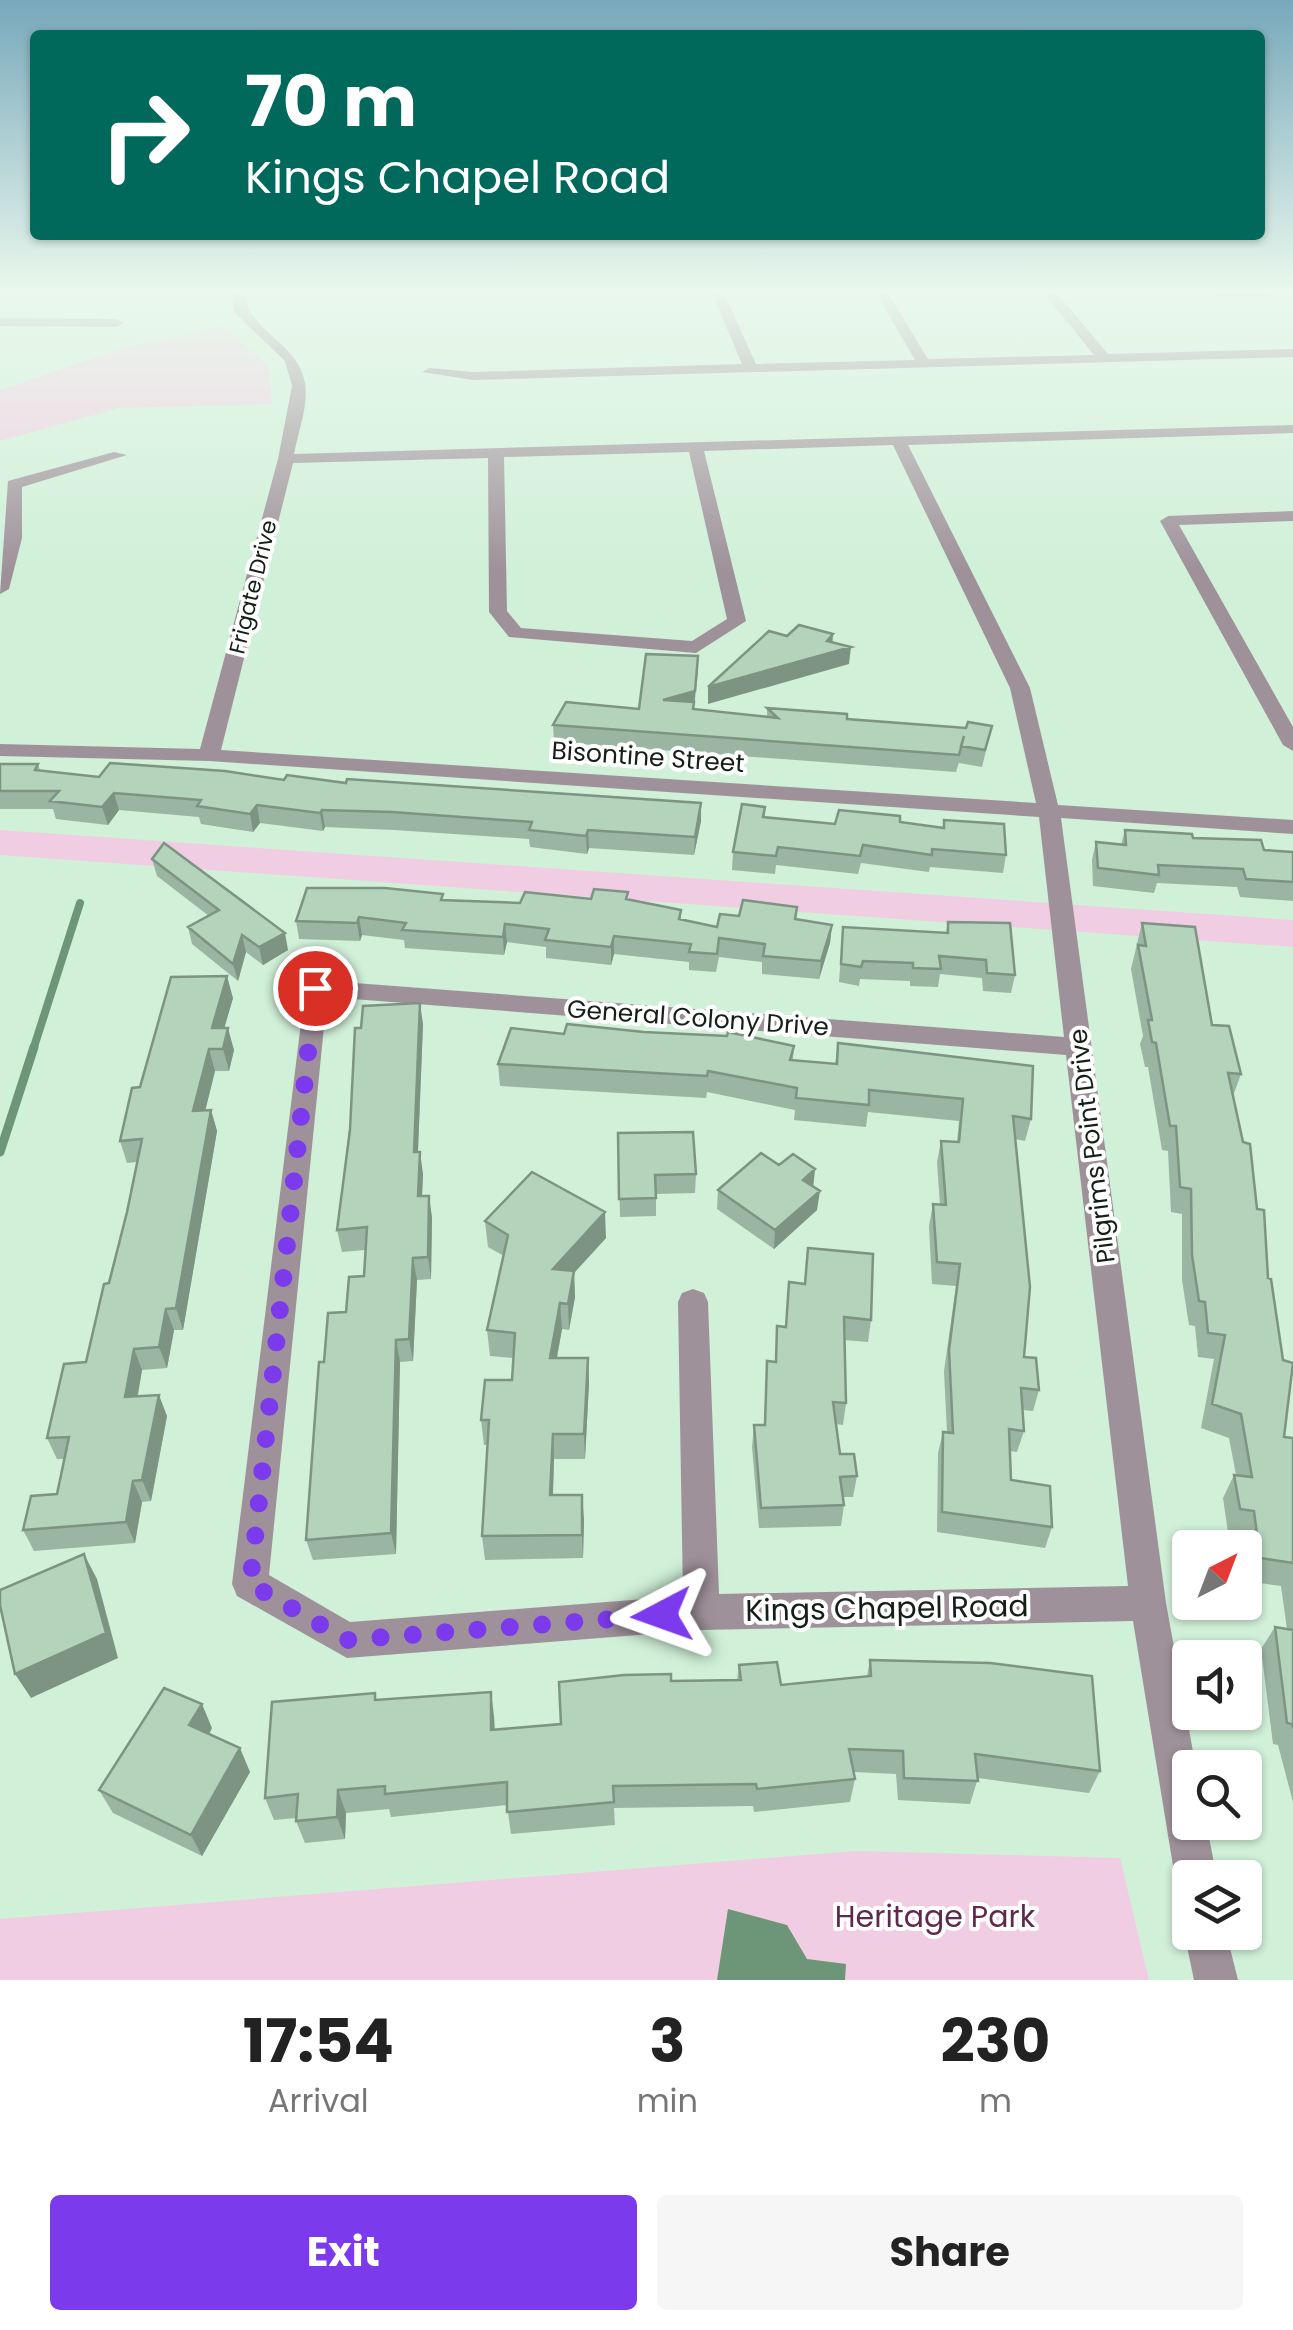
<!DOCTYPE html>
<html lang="en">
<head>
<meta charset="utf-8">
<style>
	:root { --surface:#fff; --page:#f6f6f6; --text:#222; --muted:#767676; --accent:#7c3aed }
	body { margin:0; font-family:Poppins,sans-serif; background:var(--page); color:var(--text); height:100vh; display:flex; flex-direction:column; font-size:38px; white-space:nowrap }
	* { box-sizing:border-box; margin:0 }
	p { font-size:32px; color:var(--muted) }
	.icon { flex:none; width:55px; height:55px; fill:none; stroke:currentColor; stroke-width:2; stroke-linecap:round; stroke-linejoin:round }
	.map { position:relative; height:1980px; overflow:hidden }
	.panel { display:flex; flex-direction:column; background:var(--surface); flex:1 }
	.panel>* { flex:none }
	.banner { position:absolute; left:30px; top:30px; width:1235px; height:210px; border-radius:10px; box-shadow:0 2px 8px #0004; background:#00695c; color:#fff; overflow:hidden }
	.needle { width:65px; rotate:42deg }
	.fabs { position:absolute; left:1172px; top:1530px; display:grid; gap:20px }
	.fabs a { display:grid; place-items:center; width:90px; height:90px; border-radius:10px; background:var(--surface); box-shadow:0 2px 8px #0004; font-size:50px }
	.pin { position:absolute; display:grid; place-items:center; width:85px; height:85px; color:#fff; margin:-42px; border:5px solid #fff; border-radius:50%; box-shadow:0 2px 10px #0007 }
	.me { position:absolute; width:110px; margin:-55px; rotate:266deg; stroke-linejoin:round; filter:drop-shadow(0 0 8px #0008) }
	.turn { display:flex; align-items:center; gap:35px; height:210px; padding:0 50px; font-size:45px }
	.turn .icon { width:130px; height:130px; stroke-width:2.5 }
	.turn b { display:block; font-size:70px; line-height:85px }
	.eta { display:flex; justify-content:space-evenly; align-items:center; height:170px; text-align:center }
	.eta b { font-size:60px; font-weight:700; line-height:70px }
	.primary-button { display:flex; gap:20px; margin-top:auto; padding:20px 50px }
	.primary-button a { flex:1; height:115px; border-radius:10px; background:var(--accent); color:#fff; font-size:40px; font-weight:700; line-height:115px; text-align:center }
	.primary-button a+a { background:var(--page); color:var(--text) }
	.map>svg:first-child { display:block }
	.green { fill:#f1cde3 }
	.water { fill:#6d9678 }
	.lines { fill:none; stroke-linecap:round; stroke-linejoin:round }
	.stream-far1 { stroke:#6d9678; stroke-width:8 }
	.stream { stroke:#6d9678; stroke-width:9 }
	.minor { fill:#9f919a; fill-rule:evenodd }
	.wall { fill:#9ab5a1 }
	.shaded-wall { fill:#7d9483 }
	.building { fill:#b3d3bb; stroke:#7d9483; stroke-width:2.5 }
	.route { stroke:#7c3aed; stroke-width:18; stroke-dasharray:0 32.4 }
	.labels { text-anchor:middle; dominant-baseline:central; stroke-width:8; stroke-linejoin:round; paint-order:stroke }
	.far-street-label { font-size:22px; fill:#131f17; stroke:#fff }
	.street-label { font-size:25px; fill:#131f17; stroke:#fff }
	.near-street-label { font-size:30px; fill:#131f17; stroke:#fff }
	.near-park-label { font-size:30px; fill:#5f294e; stroke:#fff }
</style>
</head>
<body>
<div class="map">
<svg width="1293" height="1980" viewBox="0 0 1293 1980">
	<rect width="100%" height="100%" fill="#d0f0d8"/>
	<path class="green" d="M224,326L269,367L272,404L119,408L0,441V390L124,348Z
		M0,830L1293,920V947L0,855Z
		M856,1851L1120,1858L1149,1980H0V1919Z"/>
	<path class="water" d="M728,1909L787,1925L807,1959L846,1964L845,1980H717Z"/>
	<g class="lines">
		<path class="stream-far1" d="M33,1050L80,903"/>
		<path class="stream" d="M0,1152L34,1047"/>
		<path class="minor" d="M232,293H244C249,332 298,342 305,383C309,403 298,433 294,454L1293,425V433L908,445L1030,688L1058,805L1293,820V834L1061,818L1166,1603L1196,1768H1190V1822H1206L1217,1878H1190V1896L1181,1893L1175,1878L1133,1621L702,1630L347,1658L237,1596L232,1584L306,982L315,980L1064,1037L1039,817L209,761L0,756V744L200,749L278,459L292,386L285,361L234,312ZM893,445L1010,688L1036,803L221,750L293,463L488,458L489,612L509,637L696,653L746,621L704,451ZM689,452L727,619L692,641L521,628L507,611L504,457ZM327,997L1066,1055L1128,1586L719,1594L708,1302L704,1293L693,1289L682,1293L678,1302L683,1596L350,1622L269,1575Z
			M712,293H724L756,364L915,360L876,293H888L928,359L1094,355L1044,293H1057L1108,354L1293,349V357L473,380L422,372L429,368L473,372L742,364Z
			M1209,293H1278L1272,297L1214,298Z
			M0,318L117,319L123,323L117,327L0,326Z
			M114,452L127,455L22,487V538L9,589L0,594L8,481Z
			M1293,511V521L1179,525L1293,727V751L1283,745L1160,521L1168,516Z
			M1190,1917V1932H1226L1238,1980H1194L1184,1932Z"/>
	</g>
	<path class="wall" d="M698,672L694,709L767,717V708L847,719L966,728L992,726L982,767L959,763V762L956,772L554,742L553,725L639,709Z
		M0,764H38L40,770L99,777L284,780L346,783L701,821L694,855L589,848L587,854L530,847L529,839L394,830L325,827L323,831L260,823L253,832L201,824L199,817L119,810L108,825L56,819L53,809H0Z
		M765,807V817L835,824L900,822L943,828L944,820L1006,855L1003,873L930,867L929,872L861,863L858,874L776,865L775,874L732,870L733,852Z
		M1125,830L1193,838L1264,850L1293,852V901L1240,897L1237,887L1157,883L1154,893L1093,886L1092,860L1096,842L1121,845Z
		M152,859L288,950L263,965L246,952L238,981L192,944L188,927L209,916L157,876Z
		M591,899H628L681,910V920L717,927L739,916L797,907L796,920L832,925L830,943L819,979L762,974V962L719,957L716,972L689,970V962L614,954L611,965L546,958V947L507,942L504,955L405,948L404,940L362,935L360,941L299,939L296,921L444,900L520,903Z
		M948,922L1015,975L1011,993L983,991L982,978L940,974L938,987L910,986V981L860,979L859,986L839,982L843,927L946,933Z
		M1142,923L1212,1025L1241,1074L1233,1096L1257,1209L1268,1278L1284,1437L1293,1438V1802L1278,1745L1273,1744L1261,1649L1275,1627L1287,1629L1281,1586L1247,1581L1242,1534L1228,1532L1223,1498L1234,1475H1236L1229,1438L1201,1428L1214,1359L1198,1357L1195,1326L1189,1325L1182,1280V1214L1171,1212L1168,1151L1162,1150L1148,1067H1145L1140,1044L1143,1036L1131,969Z
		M233,998L224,1028L234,1050L229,1071H215L205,1110H211L217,1131L183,1330H174L167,1368L142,1370L138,1396L167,1416L151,1501L142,1502L135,1543L34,1551L23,1530L57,1494L65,1459H57L47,1438L86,1362L127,1212L137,1162L127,1163L120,1141L140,1087Z
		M423,1024L418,1152L423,1174L422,1196H429L432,1218L431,1279L417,1280L413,1361L400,1362L396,1554L313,1560L306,1540L324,1362L364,1276L365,1250L342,1252L337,1230L361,1028Z
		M564,1034L794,1046L793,1060L835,1064L838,1043L1031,1119L1025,1141L1015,1139L1024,1357L1039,1390L1033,1411L1022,1410L1024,1431L1017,1452L1010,1451L1011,1480L1052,1527L1045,1548L937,1532L938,1453L943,1432H947L944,1371L956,1286L932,1284L929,1226L933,1204L940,1205L937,1162L941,1141L957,1142L959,1121L868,1112L866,1127L794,1120L795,1110L707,1092L706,1098L500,1086L498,1064Z
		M618,1133L696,1174L695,1193L656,1194V1216L620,1217Z
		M779,1165L815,1169L813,1187L817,1210L774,1249L717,1209L718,1190Z
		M485,1221L606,1238L574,1273L575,1297L569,1330L562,1329L557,1358H588L589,1383L585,1459H554L553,1495L584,1519L583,1558L485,1560L482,1536L488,1445H484L481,1420L512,1380L513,1358L490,1356L487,1330L504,1256L488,1247Z
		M808,1248L871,1320L868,1342L844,1340L846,1403L843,1425L836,1424L840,1454L857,1476L853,1497H843L844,1505L841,1526L759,1528L752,1447L754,1425H764L767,1361H775L777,1326L785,1327L804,1284Z
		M870,1660L1100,1771L1089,1793L978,1778L970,1804L898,1800L896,1774L854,1772L855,1779L850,1802L754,1812L753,1806L614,1808L615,1825L511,1834L507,1805L391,1817L389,1809L346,1813L345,1839L305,1843L296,1821V1818L274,1820L265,1798L377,1700L494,1716L495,1730L561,1724L671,1681L737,1680L739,1665L781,1685L867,1676Z
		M212,1728L209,1734L250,1772L202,1856L113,1813L99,1790Z"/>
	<path class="shaded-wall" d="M833,634L832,651L851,647L849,664L708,704V687L827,641Z
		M698,656L694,708L663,700Z
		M114,793L119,810L108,825L102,807Z
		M701,803V821L694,855L695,837Z
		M257,805L260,823L253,832L250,814Z
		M322,810L325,827L323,831L320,813Z
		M588,830L589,848L587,854L586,836Z
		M359,917L362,935L360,941L357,923Z
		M505,924L507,942L504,955L503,937Z
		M832,925L830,943L819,979L821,961Z
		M285,933L288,950L263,965L259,947Z
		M242,935L246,952L238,981L233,964Z
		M614,936V954L611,965V947Z
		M227,976L233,998L218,1050L212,1028Z
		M420,1003L423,1024L417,1174L414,1152Z
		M228,1028L234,1050L229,1071L223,1049Z
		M209,1049L215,1071L200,1132L193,1111Z
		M211,1110L217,1131L183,1330L176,1308Z
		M420,1152L423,1174L421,1218L418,1196Z
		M815,1169L813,1188L803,1180Z
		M820,1191L817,1210L774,1249L775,1230Z
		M429,1196L432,1218L431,1279L428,1257Z
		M605,1212L606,1238L574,1273L575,1297L569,1330L568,1304L553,1269Z
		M413,1258L417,1280L413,1361L409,1339Z
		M560,1303L562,1329L552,1383L550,1358Z
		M166,1309L174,1330L167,1368L159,1347Z
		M396,1340L400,1362L396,1554L391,1533Z
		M134,1349L142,1370L133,1419L125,1397Z
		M588,1358L589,1383L585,1459L584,1434Z
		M159,1395L167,1416L151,1501L142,1480Z
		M553,1434L554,1459L552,1519L550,1495Z
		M133,1481L142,1502L135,1543L126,1522Z
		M582,1495L584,1519L583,1558L582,1535Z
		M84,1554L97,1579L118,1658L31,1698L15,1674Z
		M491,1692L494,1716L495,1754L491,1730Z
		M202,1704L212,1728L201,1748L189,1725Z
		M240,1748L250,1772L202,1856L191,1835Z
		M338,1790L346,1813L345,1839L337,1817Z"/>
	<path class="building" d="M799,625L833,634L827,641L851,647L708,687L769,631L787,636Z
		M646,654L698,656L695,691L663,700L694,702L693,709L778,718L767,708L847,714V719L966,728L968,722L992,726L985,750L961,746L964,736L959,755L553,725L566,702L639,709Z
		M110,763L225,771L284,780L287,775L346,783L347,779L701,803L695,837L588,830L586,836L529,830L532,822L392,812L322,810L320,813L257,805L250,814L197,806L201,800L114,793L102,807L50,801L59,791H0V764H38L35,770L99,777Z
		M742,804L765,807L763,817L835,824L839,810L900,816V822L944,828V820L1004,824L1006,855L932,849V855L863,845L860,856L778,847L776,856L733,852Z
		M1125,830L1192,834L1193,838L1261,840L1264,850L1293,852V882L1246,879L1243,869L1158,865L1159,875L1098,868L1096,842L1126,845Z
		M164,843L285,933L259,947L242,935L233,964L188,927L219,910L152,859Z
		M307,888H385L443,894L441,900L520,903L525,892L591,899L594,889L628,892L626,899L681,910L679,919L717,927L720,914L739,916L743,900L797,907L795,919L832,925L821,961L763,956L765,944L719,938L717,954L689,952L691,944L614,936L611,947L545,940L549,929L505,924L503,937L402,930L406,923L359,917L357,923L296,921Z
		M948,922L1010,923L1015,975L987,973L986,960L939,956L941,969L913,968V963L863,961L861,967L841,964L843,927L948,933Z
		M1142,923L1195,927L1212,1025L1229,1026L1241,1074L1228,1073L1243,1142L1250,1144L1257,1209L1264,1210L1268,1278L1271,1279L1283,1360L1293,1363L1284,1437L1293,1438V1563L1260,1558L1254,1511L1240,1509L1234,1475L1252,1477L1241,1414L1212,1404L1225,1335L1208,1333L1205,1302L1199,1301L1192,1255L1191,1189L1180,1187L1176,1126H1170L1156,1043L1152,1042L1148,1020H1152L1138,945L1146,946Z
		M227,976L212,1028H228L223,1049H209L193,1111L211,1110L176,1308L166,1309L159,1347L134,1349L125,1397L159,1395L142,1480L133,1481L126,1522L23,1530L31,1496L57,1494L69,1437L47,1438L64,1364L86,1362L104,1284L109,1283L127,1212L142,1139L120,1141L132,1088L140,1087L171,977Z
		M420,1003L414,1152H420L418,1196H429L428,1257L413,1258L409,1339L396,1340L391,1533L306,1540L319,1362H324L328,1313L346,1312L349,1277L364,1276L367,1227L337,1230L350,1130L355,1028H361L363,1006Z
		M567,1024L644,1032L727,1036L728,1032L794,1046L790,1060L837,1064L838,1043L1033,1066L1031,1119L1013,1116L1030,1287L1024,1357L1036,1358L1039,1390L1021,1388L1024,1431L1009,1429L1011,1480L1050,1486L1052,1527L942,1512L943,1432L953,1433L949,1350L960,1264L937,1262L933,1204L946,1205L941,1141L959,1142L963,1099L869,1090V1105L796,1098L797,1088L708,1071L707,1076L498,1064L511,1028L564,1034Z
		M693,1132L696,1174L655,1175L656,1198L619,1199L618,1133Z
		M761,1153L779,1165L793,1154L815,1169L803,1180L820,1191L775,1230L718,1190Z
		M532,1172L605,1212L553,1269L574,1271L568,1304L560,1303L550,1358H588L584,1434H553L550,1495H582V1535L482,1536L489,1420H481L485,1380H512L515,1333L487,1330L508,1235L485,1221Z
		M808,1248L873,1254L871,1320L844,1317L846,1403L833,1402L840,1454H854L857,1476L840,1477L844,1505L761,1508L754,1425H765L767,1361L776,1362L777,1326L786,1327L789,1282L805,1284Z
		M84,1554L106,1633L15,1674L0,1605V1590Z
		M1275,1627L1293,1630V1728L1292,1724L1287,1723Z
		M870,1660L990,1663L1092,1676L1100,1771L975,1754L978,1781L904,1778L903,1751L849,1749L855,1779L757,1789L756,1784L613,1786L614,1802L507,1812V1782L385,1794V1786L338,1790L337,1817L296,1821L298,1794L265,1798L272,1702L375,1693V1700L491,1692V1730L561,1724L559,1682L624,1675L671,1674V1681L741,1680L739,1665L777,1662L781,1685L871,1676Z
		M164,1688L202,1704L189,1725L240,1748L191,1835L99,1790Z"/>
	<linearGradient id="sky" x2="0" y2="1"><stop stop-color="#77a8bb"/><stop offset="0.51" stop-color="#eaf8ed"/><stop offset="1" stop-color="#eaf8ed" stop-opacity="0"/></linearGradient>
	<rect width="1293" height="570" fill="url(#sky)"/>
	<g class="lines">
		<path class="route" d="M315,988L250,1584L347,1640L662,1615"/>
	</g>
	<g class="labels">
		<g class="far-street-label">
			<text transform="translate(253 587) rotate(-76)">Frigate Drive</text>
		</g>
		<g class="street-label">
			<text transform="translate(648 757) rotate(4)">Bisontine Street</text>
			<text transform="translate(698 1018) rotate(4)">General Colony Drive</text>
			<text transform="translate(1092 1146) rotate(-97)">Pilgrims Point Drive</text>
		</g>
		<g class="near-street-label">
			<text transform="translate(887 1608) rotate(-1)">Kings Chapel Road</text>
		</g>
		<g class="near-park-label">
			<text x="935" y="1916">Heritage Park</text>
		</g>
	</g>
</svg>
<div class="fabs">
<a><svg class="needle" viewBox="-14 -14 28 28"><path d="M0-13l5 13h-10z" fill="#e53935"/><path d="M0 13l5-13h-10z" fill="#767676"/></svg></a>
<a><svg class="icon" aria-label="sound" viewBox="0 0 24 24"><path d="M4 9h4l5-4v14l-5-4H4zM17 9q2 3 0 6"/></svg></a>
<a><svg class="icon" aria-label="search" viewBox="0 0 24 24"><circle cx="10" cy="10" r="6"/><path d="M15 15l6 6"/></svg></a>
<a><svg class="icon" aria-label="layers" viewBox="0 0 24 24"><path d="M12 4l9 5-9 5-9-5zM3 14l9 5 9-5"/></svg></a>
</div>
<div class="pin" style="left:315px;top:988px;background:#d93025"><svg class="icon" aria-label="arrive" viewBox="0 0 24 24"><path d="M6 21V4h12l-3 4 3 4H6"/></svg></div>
<svg class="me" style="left:662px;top:1615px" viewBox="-20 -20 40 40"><path d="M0-17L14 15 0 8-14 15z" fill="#7c3aed" stroke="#fff" stroke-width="4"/></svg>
<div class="banner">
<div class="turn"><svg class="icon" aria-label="right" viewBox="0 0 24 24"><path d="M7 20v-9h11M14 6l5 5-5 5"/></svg><div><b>70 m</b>Kings Chapel Road</div></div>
</div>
</div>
<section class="panel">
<div class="eta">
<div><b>17:54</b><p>Arrival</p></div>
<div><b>3</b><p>min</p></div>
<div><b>230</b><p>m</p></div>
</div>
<div class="primary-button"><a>Exit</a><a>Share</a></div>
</section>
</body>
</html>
